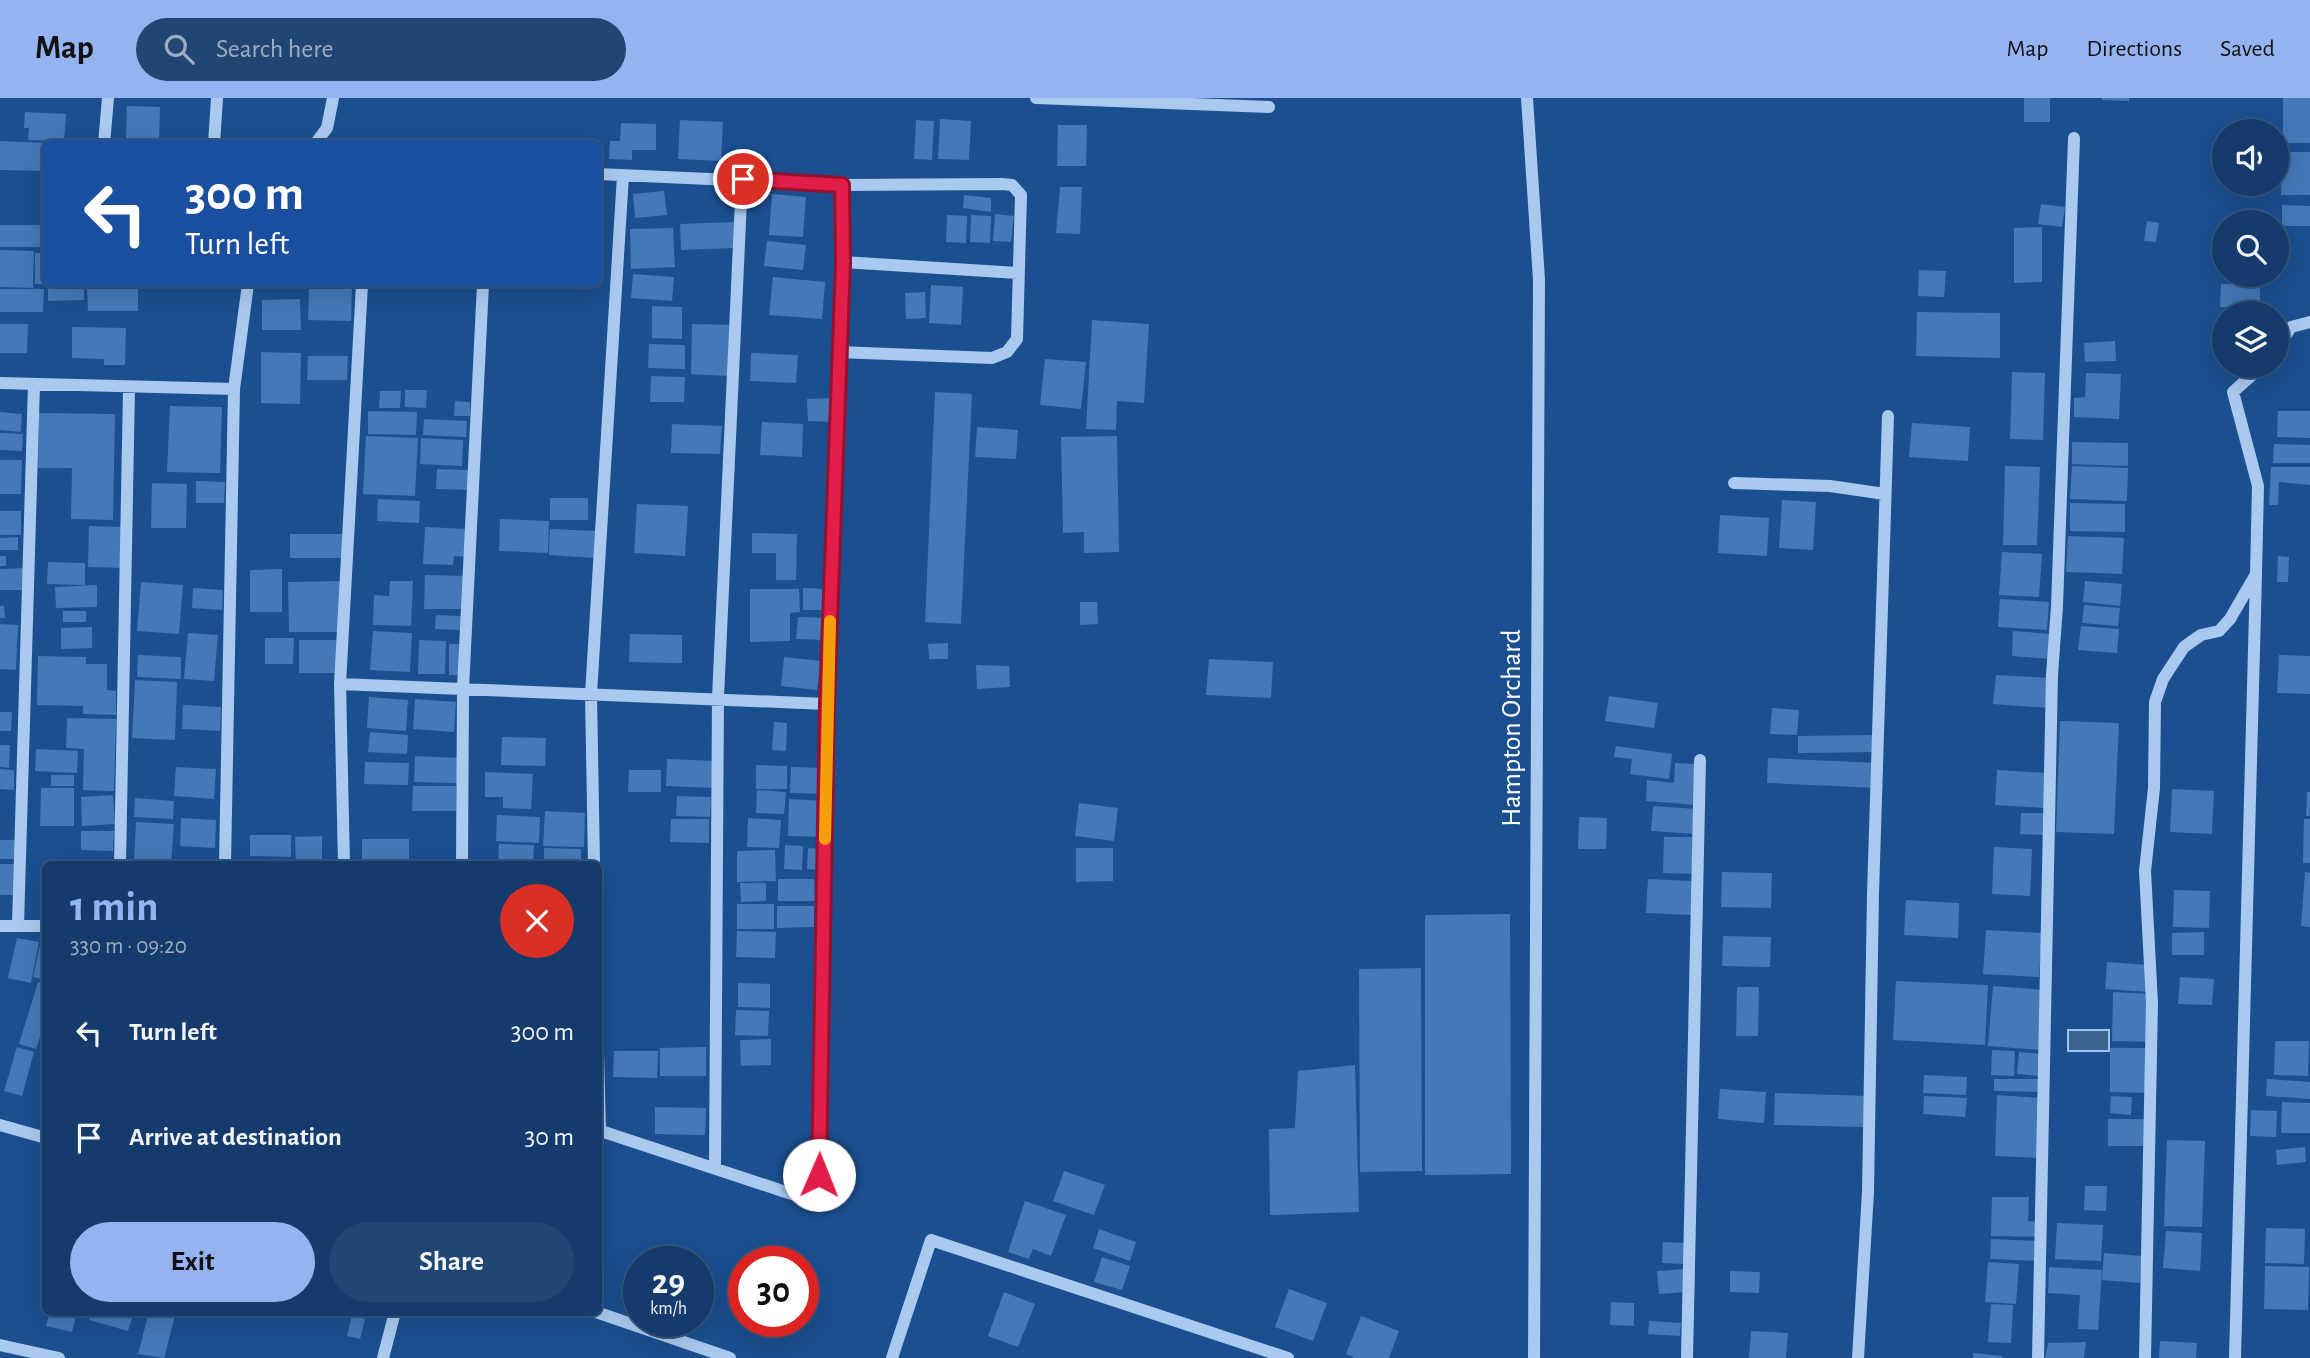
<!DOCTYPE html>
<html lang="en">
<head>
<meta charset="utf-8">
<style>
	:root { --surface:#143b6b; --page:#214673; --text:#f1f3f6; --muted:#9dadc1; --line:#33557e; --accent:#95b2f1 }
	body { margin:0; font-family:"Alegreya Sans",sans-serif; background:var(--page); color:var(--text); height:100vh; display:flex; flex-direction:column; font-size:26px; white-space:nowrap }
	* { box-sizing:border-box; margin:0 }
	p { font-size:23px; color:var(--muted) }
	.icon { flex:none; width:38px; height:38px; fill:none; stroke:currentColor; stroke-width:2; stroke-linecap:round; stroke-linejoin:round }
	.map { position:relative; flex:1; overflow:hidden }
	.side { position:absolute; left:42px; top:763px; width:560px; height:455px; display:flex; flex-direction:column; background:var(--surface); border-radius:10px; box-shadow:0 7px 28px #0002,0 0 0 2px var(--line) }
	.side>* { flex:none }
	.hud { position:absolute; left:42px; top:42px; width:560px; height:147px; border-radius:10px; box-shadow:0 7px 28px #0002,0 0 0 2px var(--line); background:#1a4fa0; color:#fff; overflow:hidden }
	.tools { position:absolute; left:2212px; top:21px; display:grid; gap:14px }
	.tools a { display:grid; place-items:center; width:77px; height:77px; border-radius:50%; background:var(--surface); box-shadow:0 7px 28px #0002,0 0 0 2px var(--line); font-size:35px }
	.speed { position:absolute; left:623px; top:1148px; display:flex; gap:14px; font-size:35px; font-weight:700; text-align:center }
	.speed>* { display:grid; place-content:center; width:91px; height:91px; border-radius:50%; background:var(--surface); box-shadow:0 7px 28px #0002,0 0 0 2px var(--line); line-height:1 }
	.speed small { font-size:18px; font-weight:400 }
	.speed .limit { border:10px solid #d22; background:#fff; color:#111 }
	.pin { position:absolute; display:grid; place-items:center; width:60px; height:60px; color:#fff; margin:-30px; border:4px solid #fff; border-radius:50%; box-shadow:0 2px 7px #0007 }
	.me { position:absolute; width:77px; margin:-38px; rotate:1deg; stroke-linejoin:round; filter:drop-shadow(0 0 5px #0008) }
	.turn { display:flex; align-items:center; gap:24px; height:147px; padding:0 28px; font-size:32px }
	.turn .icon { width:91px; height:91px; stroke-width:2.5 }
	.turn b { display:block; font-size:49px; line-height:60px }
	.round { display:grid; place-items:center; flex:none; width:74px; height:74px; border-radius:37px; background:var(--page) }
	.headline { display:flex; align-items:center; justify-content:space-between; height:119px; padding:0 28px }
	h1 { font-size:42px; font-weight:700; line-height:52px; color:var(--accent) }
	.button { display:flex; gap:14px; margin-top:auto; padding:14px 28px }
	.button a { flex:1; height:80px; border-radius:42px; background:var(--accent); color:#111; font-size:28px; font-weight:700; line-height:80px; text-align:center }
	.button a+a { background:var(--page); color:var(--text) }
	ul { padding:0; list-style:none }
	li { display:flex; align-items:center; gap:21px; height:105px; padding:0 28px }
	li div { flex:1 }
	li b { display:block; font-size:26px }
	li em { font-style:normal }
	header { display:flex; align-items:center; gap:42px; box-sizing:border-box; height:98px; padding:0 35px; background:var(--accent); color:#111 }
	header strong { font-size:33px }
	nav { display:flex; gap:38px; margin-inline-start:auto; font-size:24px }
	.search { width:490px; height:63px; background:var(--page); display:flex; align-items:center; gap:18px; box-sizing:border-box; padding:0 24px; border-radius:38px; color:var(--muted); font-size:26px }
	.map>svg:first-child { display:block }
	.water { fill:#3c6290; stroke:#9cc4f0; stroke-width:2 }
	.building { fill:#4478b7 }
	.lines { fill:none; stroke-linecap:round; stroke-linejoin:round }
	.minor { stroke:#a9c9ee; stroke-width:12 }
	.route-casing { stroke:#92132f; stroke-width:18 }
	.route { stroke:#e11d48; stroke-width:12 }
	.slow { stroke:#f59e0b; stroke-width:12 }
	.labels { text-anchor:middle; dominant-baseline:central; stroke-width:5; stroke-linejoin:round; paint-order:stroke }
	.street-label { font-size:28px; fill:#fff; stroke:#1b4f8f }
</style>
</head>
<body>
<header>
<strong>Map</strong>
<div class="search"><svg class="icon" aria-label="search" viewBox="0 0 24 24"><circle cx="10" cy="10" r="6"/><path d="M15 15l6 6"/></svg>Search here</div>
<nav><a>Map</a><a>Directions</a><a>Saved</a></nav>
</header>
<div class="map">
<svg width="2310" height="1260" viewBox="0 0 2310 1260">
	<rect width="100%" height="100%" fill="#1b4f8f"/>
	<path class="water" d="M2068,932H2109V953H2068Z"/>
	<path class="building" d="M2024,0H2050V24H2024Z
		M2102,0H2129V3L2102,2Z
		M2283,0H2310V45H2283Z
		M127,8L160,9L159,43L126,42Z
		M25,14L66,16L64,43L28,42L29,30H24Z
		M940,21L971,23L969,62L938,61Z
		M680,22L723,24L721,63L678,61Z
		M916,22L934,23L932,62L914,61Z
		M621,25L656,26V52H632V62L609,61L610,43H620Z
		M1058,27H1087L1086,68H1057Z
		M0,43L46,45V73L0,72Z
		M2282,54H2310V97H2281Z
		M1060,89H1082L1080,136L1056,135Z
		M664,93L667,117L635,120L633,96Z
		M772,96L806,99L803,139L769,137Z
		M964,97L991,100V114L963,110Z
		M2041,106L2065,109L2062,129L2038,126Z
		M2282,107L2310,108V128H2282Z
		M995,116L1014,118L1011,144L993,143Z
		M947,117L967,118L966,145L946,144Z
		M971,117L991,118L990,145L970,144Z
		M2147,123L2159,125L2156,144L2144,143Z
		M734,124L735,150L681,152L680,126Z
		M0,127H46V149H0Z
		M2222,128H2224V177H2261V180L2221,179Z
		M2042,129V184L2014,185V130Z
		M673,130L675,169L631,171L630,131Z
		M598,142H604V166H598Z
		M767,143L806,147L803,172L764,168Z
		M0,152L34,153L33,190L0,189Z
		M35,155H46V186H35Z
		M1919,172L1946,173L1944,199L1918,198Z
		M633,176L674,179L672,203L631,200Z
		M773,179L825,184L822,221L769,217Z
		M48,186H84V202L48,203Z
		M2221,186H2260V209H2220Z
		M931,187L963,189L961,227L929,225Z
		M87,188H138V213H88Z
		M309,188L352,189L351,223L308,222Z
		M0,191H44L43,214H0Z
		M925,194L926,220L906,221L905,195Z
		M300,201L301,232H262V202Z
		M652,208L682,209V241L652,240Z
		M1917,214L2000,215V260L1916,258Z
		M2222,218H2224V240H2220Z
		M1092,222L1149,226L1144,305L1117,303L1116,332L1086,331Z
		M0,226H28L27,255H0Z
		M692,226L729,227L728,278L691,276Z
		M72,229L126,230L125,267H104V261L72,260Z
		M2115,243L2116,263L2085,264L2084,245Z
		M649,246L685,247V271L648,270Z
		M261,254L301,255L300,306L261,305Z
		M751,255L798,257L796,285L750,283Z
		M308,258H348L347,282H307Z
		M1045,261L1086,264L1081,311L1040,307Z
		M2012,274L2045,275L2043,342L2010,341Z
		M2086,275L2121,276L2119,321L2074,319V300L2085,299Z
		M651,278L685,279L684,304H650Z
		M405,292H427L426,310L405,309Z
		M380,293H401L400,310H379Z
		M935,294L972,296L961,526L925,524Z
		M836,300L835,324L808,323L807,301Z
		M455,303L470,304V318H454Z
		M170,308L222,309L220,375L167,374Z
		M368,313L417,314L416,337L368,336Z
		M2278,313H2310V340L2277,339Z
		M0,314L22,316L21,334L0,332Z
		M39,315L115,316L113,422L71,421L72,370H38Z
		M424,321L467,323L466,339L423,337Z
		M762,324L803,326L802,359L760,357Z
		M1912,325L1970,329L1968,363L1909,359Z
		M672,326L722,328L720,356L671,355Z
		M977,329L1018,332L1016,361L975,359Z
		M0,335L23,336L22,353L0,352Z
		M366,338L418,340L415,398L363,396Z
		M1117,338L1119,454L1084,455V434L1063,435L1061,339Z
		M421,340L463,342L462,368L420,366Z
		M2072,344L2128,345V368L2072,366Z
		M2274,346L2310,347V365H2273Z
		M0,362H22L21,396H0Z
		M2005,368L2040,369L2037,447H2003Z
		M2072,368L2128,370L2127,403L2070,401Z
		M2271,369H2310V387L2279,384L2278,407H2269Z
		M437,371L469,372L468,392L436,391Z
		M196,383L225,384L224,405H196Z
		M152,385L187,386L186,430H151Z
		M550,400H588V422H550Z
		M378,401L420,403L419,425L377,423Z
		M1782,402L1816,404L1813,452L1779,450Z
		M2070,405L2125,406V434L2070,433Z
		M637,406L688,408L685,458L634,455Z
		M0,413H21V437H0Z
		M1720,417L1769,420L1767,458L1718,455Z
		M500,421L549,423L548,455L499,453Z
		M89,428L123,429L122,470L88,469Z
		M425,429L469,431L468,459L454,458L453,467L423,466Z
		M550,431L597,433L595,460L549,457Z
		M752,435L797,436L796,482H776V455H752Z
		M290,436H342V460H290Z
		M2068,438L2124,440L2122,476L2066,474Z
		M18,439V452H0V440Z
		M2002,454L2042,456L2039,499L1999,497Z
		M0,458H6V468H0Z
		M2278,458L2289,459L2288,484H2277Z
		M48,464L85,465V487L47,486Z
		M23,470L24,492H0V471Z
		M282,471V514H250V472Z
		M425,477L467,478L466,511H424Z
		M341,483V534H289L288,484Z
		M390,483H413L411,528L373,527L374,497L389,498Z
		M2085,483L2122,486L2120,508L2083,504Z
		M141,484L183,487L179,536L137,533Z
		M97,487V509L56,510L55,489Z
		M193,490L223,492L222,512L192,510Z
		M803,490L825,491L824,512H803Z
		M750,491H799L800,514L790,515V543L750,544Z
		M2000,501L2049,504L2047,532L1998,529Z
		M1080,504H1097L1098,526L1080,527Z
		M2084,507L2120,510L2118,528L2082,525Z
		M0,508H4L5,520H0Z
		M63,513H86V524H63Z
		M436,517L461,518V532L435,531Z
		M798,519L824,520L823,542L796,541Z
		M0,526L18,527L16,572L0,571Z
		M2081,528L2119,531L2117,555L2078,552Z
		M92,529V550L61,551V530Z
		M373,533L412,535L410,574L370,572Z
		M2013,533L2052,536L2051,561L2012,558Z
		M188,535L218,537L214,583L184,581Z
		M630,536L682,537V565L629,564Z
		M265,540H294L293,566H265Z
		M299,542H341L340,575H299Z
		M419,542L446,543L445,576H418Z
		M948,545V561H929L928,546Z
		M449,546H461L460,577H449Z
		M138,557L181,559V581L137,579Z
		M2279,557L2310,558V596L2277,595Z
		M38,558L86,559V566H107V592L116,593V617L83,616V608L37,607Z
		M784,559L821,563L817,592L781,588Z
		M1209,561L1273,564L1271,600L1206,597Z
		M976,567L1009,568L1010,589L977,591Z
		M1996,577L2052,580L2050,610L1993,606Z
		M135,582L177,584L175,642L132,640Z
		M1609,598L1658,605L1654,630L1605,623Z
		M369,599L408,602L406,633L367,630Z
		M415,601L456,604L454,634L413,631Z
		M183,607L221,609L220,633L182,631Z
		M1772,610L1799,612L1797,637L1770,636Z
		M0,614H12L11,633H0Z
		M67,620L116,621L114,693L83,692L84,651L66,650Z
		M2060,623L2119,625L2114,736L2056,734Z
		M774,624L787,625L786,653L772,652Z
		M370,634L408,637L407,656L368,654Z
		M1878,637V654L1798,655V638Z
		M502,639L546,640L545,668L501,667Z
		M0,647H10L9,670L0,669Z
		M1616,648L1672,656L1669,681L1630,676L1632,661L1614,659Z
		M36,651L78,653L77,675L35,673Z
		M415,658L459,660L458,685L414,684Z
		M1768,660L1878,665L1877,690L1767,685Z
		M667,661L715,663L714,690L666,688Z
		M365,664L409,665L408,687L364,686Z
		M1675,665L1699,666L1696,707L1646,703L1647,682L1674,685Z
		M756,667L787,668V691H756Z
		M176,669L216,671L214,701L174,698Z
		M791,669L823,670L822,696L790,695Z
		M0,671L14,672V692L0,691Z
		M629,672H661V694H628Z
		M1997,672L2048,675L2045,710L1995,707Z
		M485,674L533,676L531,711L503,710V699H485Z
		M51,677H74V688H51Z
		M413,688H456V713H412Z
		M41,690H74V728H40Z
		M2172,691L2214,693L2212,736L2170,734Z
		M757,692L786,694L784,716L756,715Z
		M2307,694H2310V718H2306Z
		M113,697L115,726L82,728L81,699Z
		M677,698L711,699L710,719L676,718Z
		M135,700L174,703L173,721L134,719Z
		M789,701L825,703L823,739L788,738Z
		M1079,705L1118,710L1114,743L1075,738Z
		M1653,708L1697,711L1695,736L1651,733Z
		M545,713L585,715L584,749L543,748Z
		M2021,715H2045L2044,737L2020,736Z
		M497,717L540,719L539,745L496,743Z
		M1579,719L1607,720L1606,751H1578Z
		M181,720L216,722L215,750L180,748Z
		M748,720L781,722L779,750L747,749Z
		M671,721H709V745L670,744Z
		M2304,721H2310V765H2303Z
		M136,724L174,726L171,765L134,763Z
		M81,733H114L113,753L81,752Z
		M250,737H291V759L250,758Z
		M322,738V766H296L295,739Z
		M1664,739H1695L1694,776L1663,775Z
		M362,741H409V766H362Z
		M0,742H16L14,761H0Z
		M499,746L534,747L533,766H498Z
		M785,747L803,748L802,772L784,771Z
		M1994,749L2032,751L2030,798L1992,796Z
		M544,750L581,751V766H544Z
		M808,750L823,751L822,772L807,771Z
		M1076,750H1113V783L1076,784Z
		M775,752L776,783L737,784V753Z
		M0,766H15V797H0Z
		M1722,774L1772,775L1771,810L1721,809Z
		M2305,774L2310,775V829L2301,828Z
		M778,781H814L815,803H778Z
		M1648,781L1693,783L1691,817L1646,815Z
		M740,785H766V803L741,804Z
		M2174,792L2210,793L2209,830L2173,829Z
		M1906,802L1959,805L1958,840L1904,837Z
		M737,806H774V831H737Z
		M777,808H814V829L777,830Z
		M1510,816L1511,1076L1425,1077V817Z
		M1986,832L2042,835L2039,879L1983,876Z
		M737,833L776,834L775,860L736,859Z
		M2204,834V857H2172V835Z
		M1723,838L1771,839L1770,869L1722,868Z
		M42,839L46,840V882L33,879Z
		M17,840L39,844L31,885L8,880Z
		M2107,864L2149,867L2150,894L2105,891Z
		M1421,870L1422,1073L1360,1074L1359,871Z
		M2180,879L2214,881L2212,907L2178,906Z
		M1896,883L1988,887L1985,947L1893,942Z
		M38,884L46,886V921L36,951L19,946Z
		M738,885L770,886V910L738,909Z
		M1993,888L2046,892L2042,952L1988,948Z
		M1737,889H1759L1758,938H1736Z
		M2113,894L2149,896L2150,944L2112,943Z
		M736,912L769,913L768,938L735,937Z
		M771,941V967L741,968L740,942Z
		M2275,943H2309L2308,978L2274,977Z
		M17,949L34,954L22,998L4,993Z
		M706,949V978H660V950Z
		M2110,950H2149V995L2110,994Z
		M1992,952L2015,953L2014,978L1991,977Z
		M614,953H658L657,980L613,979Z
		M2019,954L2043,956L2041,978L2017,976Z
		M1355,967L1359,1114L1270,1117L1269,1031L1295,1030L1298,973Z
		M1924,977L1967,979L1966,997L1923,995Z
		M1994,981H2042V994L1994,993Z
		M2267,981L2310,984V1001L2266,998Z
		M1720,991L1766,994L1764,1025L1718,1021Z
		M1775,995L1867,998L1865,1029L1774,1027Z
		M1997,997L2042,1000L2040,1060L1995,1058Z
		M1924,998L1967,1000L1965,1019L1923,1016Z
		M2111,998L2132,999L2131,1017L2110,1015Z
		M2282,1004L2310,1005V1035H2281Z
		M655,1009L706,1010L705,1037L655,1036Z
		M2251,1012L2277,1013L2276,1039L2250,1038Z
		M2108,1021H2147V1048H2108Z
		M2167,1042L2205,1043L2202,1129L2164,1128Z
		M2305,1049L2306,1064L2277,1067L2276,1052Z
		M1064,1073L1105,1087L1094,1117L1053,1103Z
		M2085,1088H2107L2106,1113L2084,1112Z
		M1992,1099H2029L2028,1123L2041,1124V1139L1991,1138Z
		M1025,1103L1066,1117L1051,1158L1033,1151L1029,1161L1008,1154Z
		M2057,1125L2103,1127L2101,1163L2055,1161Z
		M2266,1130L2305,1131L2304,1166L2265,1165Z
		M1099,1131L1136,1144L1130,1163L1093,1150Z
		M2166,1133L2202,1135L2200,1173L2163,1170Z
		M1991,1141L2040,1143L2039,1163L1990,1161Z
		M1663,1144L1686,1145L1684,1166L1662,1165Z
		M2104,1155L2142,1158L2140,1185L2102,1182Z
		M1102,1159L1130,1168L1122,1192L1094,1184Z
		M1988,1164L2019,1166L2016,1206L1985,1204Z
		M2265,1168L2309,1169L2308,1212L2264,1211Z
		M2049,1169L2102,1172L2098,1232L2078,1231L2080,1197L2048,1195Z
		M1686,1171L1687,1194L1659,1196L1657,1173Z
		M1730,1173L1760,1174L1759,1195L1730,1194Z
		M1289,1191L1327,1205L1313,1243L1275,1229Z
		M1004,1194L1035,1206L1018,1249L988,1238Z
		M1611,1204L1634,1205V1228L1610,1227Z
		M1991,1206L2013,1207L2011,1245L1988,1244Z
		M50,1214H77L72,1234L46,1228Z
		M91,1214H134L128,1233L89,1222Z
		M149,1214H176L164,1260L138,1256Z
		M352,1217L365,1221L360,1241L347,1238Z
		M1361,1218L1399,1233L1389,1260H1355L1346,1256Z
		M1649,1223L1681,1225L1680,1238L1648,1236Z
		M1751,1233L1788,1235L1786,1260H1749Z
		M2160,1243L2197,1245L2196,1260H2159Z
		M2086,1244L2084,1260H2045L2048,1245Z
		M1973,1255L2002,1258V1260H1973Z"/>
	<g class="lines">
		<path class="minor" d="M1036,0L1269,9
			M1527,0L1539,182L1534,1260
			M104,46L108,0
			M214,46L217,0
			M315,46L327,30L333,0
			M598,76L842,87L1002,86L1012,87L1021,97L1017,241L1007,254L992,260L838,254
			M843,164L1018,175
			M2277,251L2291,229L2310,224
			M0,285L234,291
			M1734,385L1830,388L1885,396
			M340,586L827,606
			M120,766L129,291
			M225,766L234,291L248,186
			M344,766L340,586L362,186
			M462,766L463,591L483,186
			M594,766L591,596L623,77
			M18,827L34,286
			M0,828H46
			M598,955L600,1032
			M0,1027L46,1040
			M598,1032L819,1105L827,606L843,164L842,87
			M715,1068L718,599L742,81
			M596,1214L730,1260
			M0,1247L59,1260
			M383,1260L395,1214
			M892,1260L931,1142L1288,1260
			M1687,1260L1700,662
			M1858,1260L1868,1094L1873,796L1888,318
			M2038,1260L2052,577L2057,508L2074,40
			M2145,1260L2152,905L2145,773L2154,690L2155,604L2163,581L2184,549L2201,537L2219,533L2230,521L2256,476L2258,388L2233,294L2262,268
			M2235,1260L2256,477"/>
	</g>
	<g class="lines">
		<defs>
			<path id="route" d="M743,81L842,87L843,164L827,606L819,1077"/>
		</defs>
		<use href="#route" class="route-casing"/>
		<use href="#route" class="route"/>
		<path class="slow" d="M825,741L830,523"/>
	</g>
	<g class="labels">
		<g class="street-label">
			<text transform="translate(1512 630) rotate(-90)">Hampton Orchard</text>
		</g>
	</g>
</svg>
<div class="tools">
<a><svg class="icon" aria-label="sound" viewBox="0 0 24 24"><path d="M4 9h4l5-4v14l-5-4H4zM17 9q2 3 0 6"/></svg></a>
<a><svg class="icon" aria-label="search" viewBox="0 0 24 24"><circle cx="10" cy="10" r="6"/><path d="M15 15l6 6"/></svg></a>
<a><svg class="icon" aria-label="layers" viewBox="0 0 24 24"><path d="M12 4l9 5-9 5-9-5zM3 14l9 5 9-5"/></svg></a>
</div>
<div class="speed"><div>29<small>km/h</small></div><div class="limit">30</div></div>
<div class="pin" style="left:743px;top:81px;background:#d93025"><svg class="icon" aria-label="arrive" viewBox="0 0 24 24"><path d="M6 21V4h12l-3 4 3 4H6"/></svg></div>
<svg class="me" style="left:819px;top:1077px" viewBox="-20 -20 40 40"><circle r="19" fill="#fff"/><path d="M0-13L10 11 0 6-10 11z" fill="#e11d48"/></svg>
<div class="hud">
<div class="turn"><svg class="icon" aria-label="left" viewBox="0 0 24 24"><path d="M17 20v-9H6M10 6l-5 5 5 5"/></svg><div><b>300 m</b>Turn left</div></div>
</div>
<section class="side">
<div class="headline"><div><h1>1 min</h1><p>330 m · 09:20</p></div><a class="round" style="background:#d93025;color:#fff"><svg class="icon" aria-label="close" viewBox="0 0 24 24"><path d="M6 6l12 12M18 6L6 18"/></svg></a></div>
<ul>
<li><svg class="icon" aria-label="left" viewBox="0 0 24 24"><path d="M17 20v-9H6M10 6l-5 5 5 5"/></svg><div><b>Turn left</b></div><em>300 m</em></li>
<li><svg class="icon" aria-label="arrive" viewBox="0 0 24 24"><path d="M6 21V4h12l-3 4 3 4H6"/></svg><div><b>Arrive at destination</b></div><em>30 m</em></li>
</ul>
<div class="button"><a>Exit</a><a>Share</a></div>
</section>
</div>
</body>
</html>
